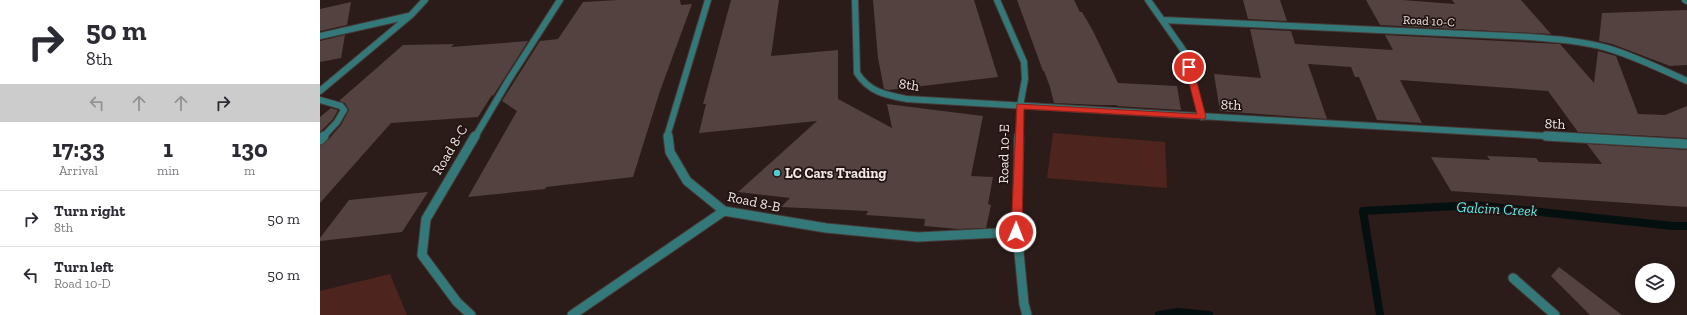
<!DOCTYPE html>
<html lang="en">
<head>
<meta charset="utf-8">
<style>
	:root { --surface:#fff; --page:#f7f7f7; --text:#2b2b33; --muted:#7c7c81; --line:#e1e1e2 }
	body { margin:0; font-family:"Zilla Slab",serif; background:var(--page); color:var(--text); height:100vh; display:flex; flex-direction:column; font-size:15px; white-space:nowrap }
	* { box-sizing:border-box; margin:0 }
	p { font-size:13px; color:var(--muted) }
	.icon { flex:none; width:22px; height:22px; fill:none; stroke:currentColor; stroke-width:2; stroke-linecap:round; stroke-linejoin:round }
	.map { position:relative; flex:1; overflow:hidden }
	.sheet { display:flex; flex-direction:column; background:var(--surface); width:320px }
	.sheet>* { flex:none }
	.top-card { background:#fff; color:var(--text); overflow:hidden }
	.fabs { position:absolute; left:1315px; top:263px; display:grid; gap:8px }
	.fabs a { display:grid; place-items:center; width:40px; height:40px; border-radius:50%; background:var(--surface); box-shadow:0 2px 10px #0003; font-size:20px }
	.pin { position:absolute; display:grid; place-items:center; width:34px; height:34px; color:#fff; margin:-17px; border:2px solid #fff; border-radius:50%; box-shadow:0 1px 4px #0007 }
	.me { position:absolute; width:44px; margin:-22px; rotate:1deg; stroke-linejoin:round; filter:drop-shadow(0 0 3px #0008) }
	.turn { display:flex; align-items:center; gap:14px; height:84px; padding:0 20px; font-size:18px }
	.turn .icon { width:52px; height:52px; stroke-width:2.5 }
	.turn b { display:block; font-size:28px; line-height:34px }
	.lanes { display:flex; align-items:center; height:38px; padding:0 20px; background:#0003; justify-content:center; gap:20px; direction:ltr }
	.lanes .off { opacity:.35 }
	.eta { display:flex; justify-content:space-evenly; align-items:center; height:68px; text-align:center }
	.eta b { font-size:24px; font-weight:700; line-height:28px }
	ul { padding:0; list-style:none }
	li { display:flex; align-items:center; gap:12px; height:56px; padding:0 20px; border-top:1px solid var(--line) }
	li div { flex:1 }
	li b { display:block; font-size:15px }
	li em { font-style:normal }
	main { display:flex; flex:1; min-height:0 }
	.map>svg:first-child { display:block }
	.green { fill:#4d251e }
	.lines { fill:none; stroke-linecap:round; stroke-linejoin:round }
	.stream { stroke:#041010; stroke-width:8 }
	.building { fill:#53423f }
	.street-far1-casing { stroke:#473936; stroke-width:8 }
	.street-casing { stroke:#473936; stroke-width:11 }
	.street-far1 { stroke:#34797a; stroke-width:6 }
	.street { stroke:#34797a; stroke-width:9 }
	.route { fill:#d93025; stroke:#8d1f18 }
	.poi-dot { fill:#52cdcf; stroke:#211310; stroke-width:1.5 }
	.labels { text-anchor:middle; dominant-baseline:central; stroke-width:3.5; stroke-linejoin:round; paint-order:stroke }
	.far-street-label { font-size:12px; fill:#f2e8e5; stroke:#211310 }
	.street-label { font-size:14px; fill:#f2e8e5; stroke:#211310 }
	.poi-label { font-size:14px; font-weight:bold; fill:#f2e8e5; stroke:#211310; text-anchor:start }
	.water-label { font-size:15px; font-style:italic; fill:#5ef1f4; stroke:#211310 }
</style>
</head>
<body>
<main>
<section class="sheet">
<div class="top-card">
<div class="turn"><svg class="icon" aria-label="right" viewBox="0 0 24 24"><path d="M7 20v-9h11M14 6l5 5-5 5"/></svg><div><b>50 m</b>8th</div></div>
<div class="lanes"><svg class="icon off" aria-label="left" viewBox="0 0 24 24"><path d="M17 20v-9H6M10 6l-5 5 5 5"/></svg><svg class="icon off" aria-label="ahead" viewBox="0 0 24 24"><path d="M12 20V5M6 11l6-6 6 6"/></svg><svg class="icon off" aria-label="ahead" viewBox="0 0 24 24"><path d="M12 20V5M6 11l6-6 6 6"/></svg><svg class="icon" aria-label="right" viewBox="0 0 24 24"><path d="M7 20v-9h11M14 6l5 5-5 5"/></svg></div>
</div>
<div class="eta">
<div><b>17:33</b><p>Arrival</p></div>
<div><b>1</b><p>min</p></div>
<div><b>130</b><p>m</p></div>
</div>
<ul>
<li><svg class="icon" aria-label="right" viewBox="0 0 24 24"><path d="M7 20v-9h11M14 6l5 5-5 5"/></svg><div><b>Turn right</b><p>8th</p></div><em>50 m</em></li>
<li><svg class="icon" aria-label="left" viewBox="0 0 24 24"><path d="M17 20v-9H6M10 6l-5 5 5 5"/></svg><div><b>Turn left</b><p>Road 10-D</p></div><em>50 m</em></li>
</ul>
</section>
<div class="map">
<svg width="1367" height="315" viewBox="0 0 1367 315">
	<rect width="100%" height="100%" fill="#2b1c19"/>
	<path class="green" d="M733,133L845,142L847,188L727,178Z
		M70,274L87,315H0V291Z"/>
	<g class="lines">
		<path class="stream" d="M839,315L858,312L889,315
			M1060,315L1043,211L1155,205L1353,226H1367"/>
	</g>
	<path class="building" d="M298,0H360L361,5L372,4L340,91L313,177L226,187L225,189L148,197L197,111L182,101L220,41L238,39L263,2Z
		M411,0H459L451,56L518,50V99L572,128L567,104L663,116L651,176L673,177L668,204L671,205L666,228L638,229L604,226L605,219L546,215L548,211L461,207L470,198L418,192L497,121L379,133L386,104H383Z
		M553,0H654L678,77L569,90L564,89L558,58Z
		M697,0H754L760,12H762L773,31L798,83L857,86L861,110L797,106V105H779L734,103L730,87L724,71H723Z
		M923,0H960L967,21L928,19Z
		M1046,0H1082L1135,4L1132,0H1201L1231,34L1060,25Z
		M31,2L27,25L0,31V9Z
		M1367,10V65L1350,66L1292,44L1279,41L1282,13Z
		M930,29L971,31L975,44L1073,50L1065,35L1240,44L1274,83L1278,51L1296,56L1318,114L1345,115L1367,106V138L1258,132L1228,91L1080,80L1102,123L1057,120L1039,77H1035L1031,67L988,64L1007,119L900,111L894,74L941,78Z
		M25,35L21,58L0,62V41Z
		M208,41L173,96L172,95L158,117L71,123L0,203V146L8,140L21,125L29,110L25,103L19,101L83,45L134,44L131,47Z
		M11,108L18,110L13,119L0,132V117Z
		M1267,144L1367,150V207L1131,191L1111,157L1170,160L1167,156L1216,158L1219,162L1282,164Z
		M108,192L82,232L0,241V238L29,200Z
		M1239,267L1302,315H1270L1231,276Z"/>
	<g class="lines">
		<defs>
			<path id="street-far1" d="M535,0L537,73C549,92 566,95 587,99L1243,137
				M677,0L704,62L705,79L700,106L699,137
				M828,0L866,54L882,117
				M1365,0L1367,1
				M843,20L1210,37C1236,39 1262,41 1287,48C1314,56 1341,69 1367,81
				M0,36L89,16
				M0,91L91,15L105,0
				M0,100L21,106L24,110L17,122L3,137
				M155,137L188,81L240,0
				M348,137V133L388,0"/>
			<path id="street" d="M348,136L350,152L367,181L404,211L506,228L598,237L697,232
				M699,136L697,232L704,304L707,315
				M1226,136L1367,144
				M0,140L4,136
				M1193,278L1235,315
				M151,315L137,302L102,255L106,219L155,136
				M252,315L404,211"/>
		</defs>
		<use href="#street-far1" class="street-far1-casing"/>
		<use href="#street" class="street-casing"/>
		<use href="#street-far1" class="street-far1"/>
		<use href="#street" class="street"/>
	</g>
	<path class="route" d="M866,65H869L873,67L886,117L885,119L704,109L702,232L700,234H693L691,232L697,104L877,114L865,67Z"/>
	<circle class="poi-dot" cx="457" cy="173" r="4"/>
	<g class="labels">
		<g class="far-street-label">
			<text transform="translate(1109 21) rotate(3)">Road 10-C</text>
		</g>
		<g class="street-label">
			<text transform="translate(589 85) rotate(8)">8th</text>
			<text transform="translate(911 105) rotate(3)">8th</text>
			<text transform="translate(1235 124) rotate(3)">8th</text>
			<text transform="translate(130 150) rotate(-59)">Road 8-C</text>
			<text transform="translate(684 154) rotate(-89)">Road 10-E</text>
			<text transform="translate(434 202) rotate(12)">Road 8-B</text>
		</g>
		<g class="poi-label">
			<text x="465" y="173">LC Cars Trading</text>
		</g>
		<g class="water-label">
			<text transform="translate(1177 209) rotate(3)">Galcim Creek</text>
		</g>
	</g>
</svg>
<div class="fabs">
<a><svg class="icon" aria-label="layers" viewBox="0 0 24 24"><path d="M12 4l9 5-9 5-9-5zM3 14l9 5 9-5"/></svg></a>
</div>
<div class="pin" style="left:869px;top:67px;background:#d93025"><svg class="icon" aria-label="arrive" viewBox="0 0 24 24"><path d="M6 21V4h12l-3 4 3 4H6"/></svg></div>
<svg class="me" style="left:696px;top:232px" viewBox="-20 -20 40 40"><circle r="17" fill="#d93025" stroke="#fff" stroke-width="3"/><path d="M0-11L8 9 0 5-8 9z" fill="#fff"/></svg>
</div>
</main>
</body>
</html>
